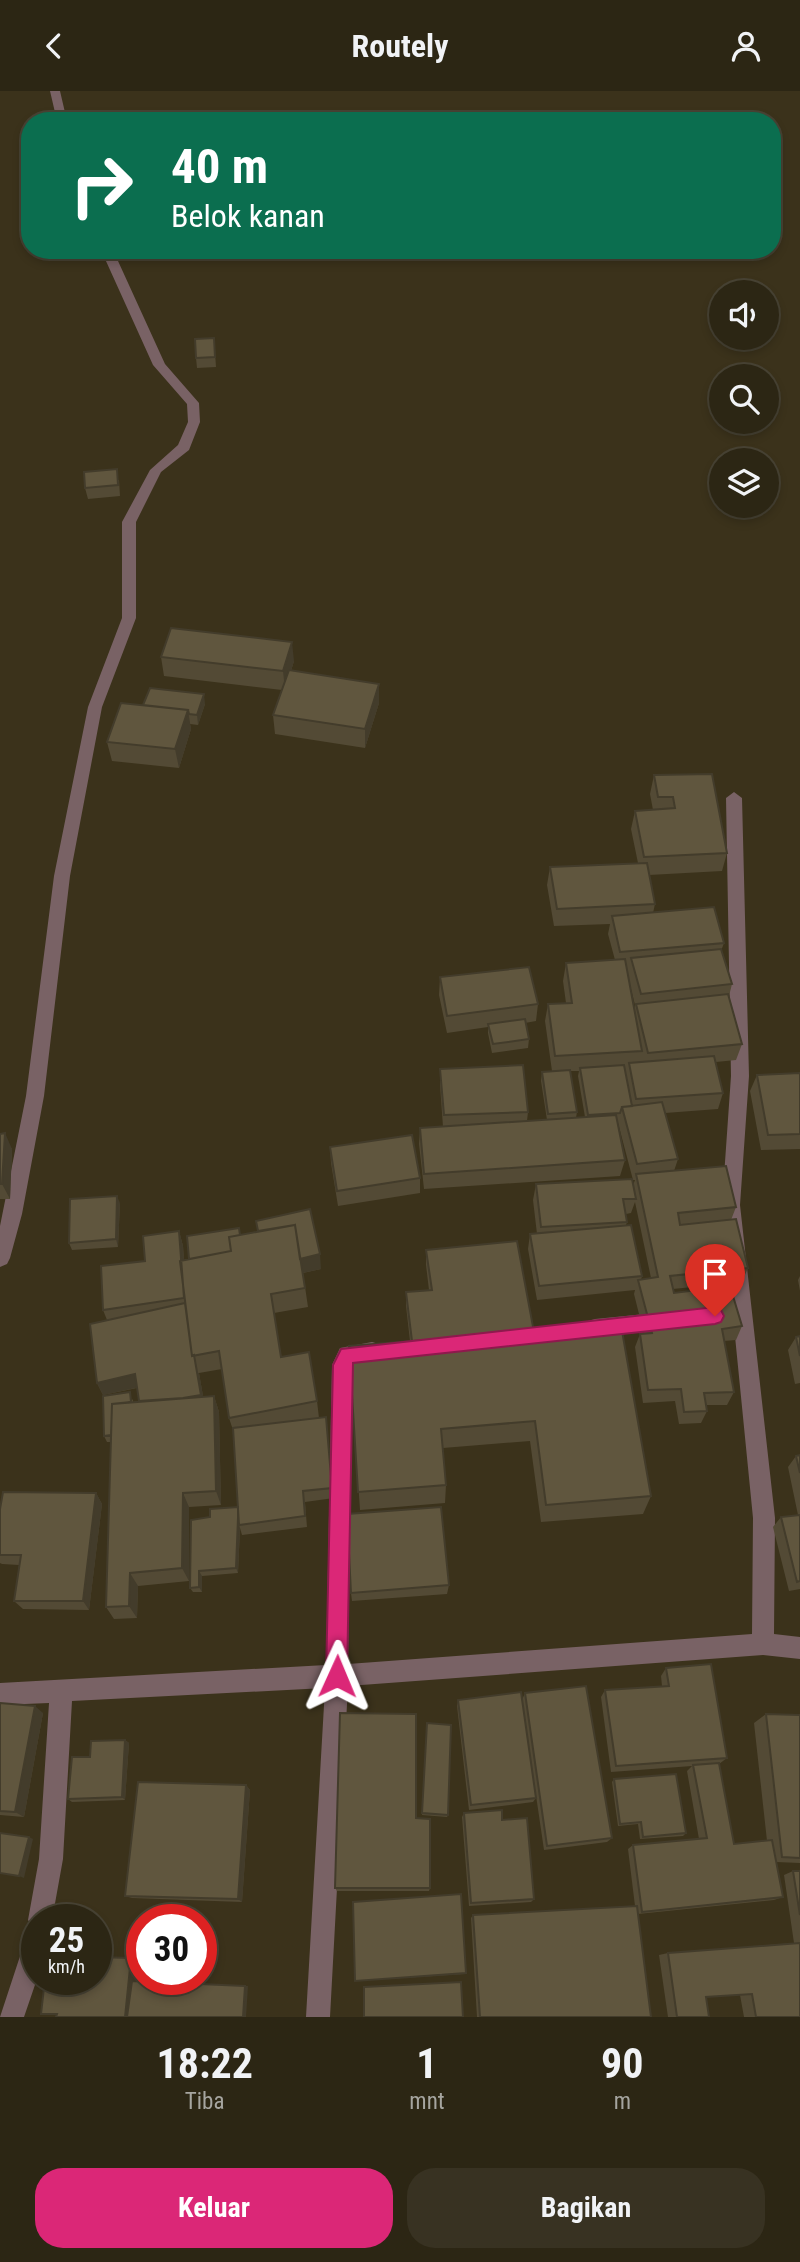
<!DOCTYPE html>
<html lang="id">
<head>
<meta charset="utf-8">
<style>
	:root { --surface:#2c2614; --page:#383222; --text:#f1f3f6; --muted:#a6a5a0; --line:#484334; --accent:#db2777 }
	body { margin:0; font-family:"Roboto Condensed",sans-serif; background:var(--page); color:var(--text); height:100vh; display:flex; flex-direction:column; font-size:26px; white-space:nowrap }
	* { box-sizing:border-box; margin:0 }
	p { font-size:23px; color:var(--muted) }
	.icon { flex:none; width:38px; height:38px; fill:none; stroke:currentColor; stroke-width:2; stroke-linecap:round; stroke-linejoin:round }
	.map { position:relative; height:1926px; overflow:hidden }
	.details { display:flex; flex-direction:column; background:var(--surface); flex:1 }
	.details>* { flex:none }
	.top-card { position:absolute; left:21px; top:21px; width:760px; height:147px; border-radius:28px; box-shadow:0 4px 10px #0003,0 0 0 2px var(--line); background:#0b6e4f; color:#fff; overflow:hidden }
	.controls { position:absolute; left:709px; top:189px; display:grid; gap:14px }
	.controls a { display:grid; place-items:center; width:70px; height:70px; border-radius:50%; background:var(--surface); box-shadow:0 4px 10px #0003,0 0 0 2px var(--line); font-size:35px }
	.speed { position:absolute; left:21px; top:1813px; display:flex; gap:14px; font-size:35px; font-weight:700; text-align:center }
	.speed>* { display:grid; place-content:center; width:91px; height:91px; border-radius:50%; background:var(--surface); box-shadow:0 4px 10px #0003,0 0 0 2px var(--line); line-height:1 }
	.speed small { font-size:18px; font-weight:400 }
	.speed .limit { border:10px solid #d22; background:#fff; color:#111 }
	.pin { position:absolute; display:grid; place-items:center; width:60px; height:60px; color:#fff; margin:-72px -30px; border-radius:50% 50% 50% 0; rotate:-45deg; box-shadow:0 0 7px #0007 }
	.pin .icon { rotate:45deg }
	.me { position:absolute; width:77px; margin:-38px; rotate:1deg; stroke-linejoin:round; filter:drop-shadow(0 0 5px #0008) }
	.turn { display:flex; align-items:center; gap:24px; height:147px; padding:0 35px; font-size:32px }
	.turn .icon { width:91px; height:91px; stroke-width:2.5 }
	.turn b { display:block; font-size:49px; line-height:60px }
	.eta { display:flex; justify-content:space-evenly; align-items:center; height:119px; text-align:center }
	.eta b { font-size:42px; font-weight:700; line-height:49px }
	.primary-button { display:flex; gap:14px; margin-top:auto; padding:14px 35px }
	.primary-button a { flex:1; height:80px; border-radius:28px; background:var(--accent); color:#fff; font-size:28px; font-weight:700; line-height:80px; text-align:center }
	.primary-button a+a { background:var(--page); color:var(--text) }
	header { display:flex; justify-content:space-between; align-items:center; height:91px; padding:0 35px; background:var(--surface); font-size:32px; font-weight:700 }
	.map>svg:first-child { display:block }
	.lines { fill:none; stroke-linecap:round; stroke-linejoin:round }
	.minor { fill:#796265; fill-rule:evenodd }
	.wall { fill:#534a35; fill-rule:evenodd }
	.shaded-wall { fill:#433c2b }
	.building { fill:#60563e; stroke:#433c2b; stroke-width:2 }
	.route { fill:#db2777; stroke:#8e194d; stroke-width:2 }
</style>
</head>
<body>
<header><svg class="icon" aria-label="back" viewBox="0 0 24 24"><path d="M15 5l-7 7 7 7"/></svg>Routely<svg class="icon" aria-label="person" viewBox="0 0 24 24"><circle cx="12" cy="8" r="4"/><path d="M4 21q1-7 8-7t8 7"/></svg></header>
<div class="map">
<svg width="800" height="1926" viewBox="0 0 800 1926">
	<rect width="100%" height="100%" fill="#3b321b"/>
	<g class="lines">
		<path class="minor" d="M50,0H60L67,30H57Z
			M101,159H113L165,273L199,312L200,331L189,359L161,381L136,431V527L102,616L70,785L44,1005L22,1123L10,1167L7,1173L0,1176V1135L26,1005L54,785L88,616L122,527V431L150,379L178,354L188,331L187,313L153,274Z
			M734,701L742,707L749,985L740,1114L775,1427L774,1543L800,1546V1568L763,1564L348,1595L330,1926H306L325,1597L72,1610L63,1768L52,1829H37V1888L24,1926H0L25,1850L28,1841L35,1839L28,1829L39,1768L49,1612L0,1614V1592L326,1574L332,1274L340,1257L372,1251L379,1253L382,1260L379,1267L352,1275L348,1573L752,1543L753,1427L722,1114L731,985L726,707Z
			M665,1221L672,1224L675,1230L672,1236L665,1239L595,1246L588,1244L585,1237L588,1230L595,1228Z"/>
	</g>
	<path class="wall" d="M214,247L216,276L197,277L196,267Z
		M119,389L120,405L88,408L85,397Z
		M161,566L294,570L291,580L379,612L365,657L275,643L273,624L282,599L164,585Z
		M205,613L198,634L190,633L191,638L179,677L112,670L107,651L143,614Z
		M654,684L727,762L722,780L649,784L655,813L653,822L724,852L721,860L732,893L729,905L742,953L736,969L716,971L723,1002L718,1018L665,1022L678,1068L674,1080L736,1116L731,1129L748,1177L742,1191L673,1198L674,1202L742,1235L736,1249L724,1250L734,1301L727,1314H706L707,1320L701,1332L679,1333L675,1310L643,1312L635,1256L640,1243H644L634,1203L635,1199L537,1209L528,1158L530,1143H537L533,1109L536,1093L633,1094L635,1089H633L618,1032V1030H617L625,1069L620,1085L424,1098L419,1053L420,1037L443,1036L440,994V978L528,1021L527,1030L547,1029L541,990L542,981L552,980L545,930L548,913L566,912L563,890L566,872L615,869L608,843L610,833L554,835L547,794L550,776L638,772L631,738L635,720L653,719L650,703ZM630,894L635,914L634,919ZM570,980H579L578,985L585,1026L576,1027L577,1021ZM635,1111L651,1187L641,1189L642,1185L626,1134L627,1131L626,1123L631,1122Z
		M440,886L538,913L536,930L525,932L529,948L528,957L492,962L488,942V936L447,942L439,904Z
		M800,981V1058L761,1059L750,1000L757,984L799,982Z
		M0,1043L12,1058L10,1108H0Z
		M330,1056L420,1087V1102L338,1115L331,1072Z
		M120,1112L118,1156L72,1159L69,1152Z
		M179,1140L183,1155L184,1169L189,1168L241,1144L321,1178L303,1182L308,1216L274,1222L281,1266L317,1310L319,1327L326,1326L334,1407L305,1411L307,1436L242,1444L240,1437L238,1482L202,1485V1501H193L190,1497L210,1426L238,1416L233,1339L229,1327L222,1278L199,1282L203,1305H214L219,1321L221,1414L189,1416V1490L138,1495L137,1527L114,1528L106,1516L111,1351H107L104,1345L133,1308V1311L139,1310L137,1297L103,1304L97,1292L107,1229L103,1219L145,1170Z
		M426,1159L534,1241L651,1405L643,1423L541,1431L530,1350L443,1357L446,1394L445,1412L360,1419L349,1255L410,1250L406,1215V1201L429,1199L426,1174Z
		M800,1185V1200L798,1189Z
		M800,1245V1292L795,1293L788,1259L796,1246Z
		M800,1364V1498L789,1500L773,1436L781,1426L798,1424L788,1376L796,1365Z
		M96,1402L102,1413L89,1519L23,1518L14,1510L19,1474L2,1473L0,1472V1418Z
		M449,1494L447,1503L352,1510L351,1502Z
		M666,1577L727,1667L719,1673L734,1753L767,1750L754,1632L766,1623L800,1624V1772L776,1771L783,1806L774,1809L638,1823L651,1926H477L471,1827L473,1824L635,1815L628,1758L633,1754L699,1748L687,1680L692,1675L611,1681L601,1606L605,1599L662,1595L661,1585Z
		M525,1602L612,1747L607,1751L544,1759L522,1609Z
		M458,1609L536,1707L533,1711L469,1719L457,1615Z
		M0,1612L43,1622L24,1726L0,1724Z
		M427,1632L448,1724L447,1726L422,1724Z
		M125,1649L129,1652L125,1709L72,1711L68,1708L90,1666Z
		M614,1688L686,1742L683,1745L640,1748L638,1733L618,1735L612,1691Z
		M246,1694L250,1699L242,1811L132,1807L125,1805Z
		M464,1722L534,1808L531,1811L469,1815L462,1726Z
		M416,1727L430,1797L429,1800H337L335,1797Z
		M793,1780H800V1926H744L740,1904L706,1906L709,1926H668L659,1864L668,1862L794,1852L784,1784Z
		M466,1882L465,1883L355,1890Z"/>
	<path class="shaded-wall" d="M292,551L294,570L285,599L283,580Z
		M379,593V612L365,657V638Z
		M204,603L205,613L198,634L197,624Z
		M188,619L191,638L179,677L175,658Z
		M5,1042L12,1058L10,1108L2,1093Z
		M117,1105L120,1112L118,1156L116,1148Z
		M179,1140L183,1155L188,1221L184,1207Z
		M320,1163L321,1178L302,1182L300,1168Z
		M198,1282H199L205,1316L201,1304Z
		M135,1283L140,1296L103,1304L97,1292Z
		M214,1305L219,1321L221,1414L216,1400Z
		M96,1402L102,1413L89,1519L83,1510Z
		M183,1402L189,1416V1490L182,1477Z
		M239,1416V1434L240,1437L238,1482L236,1477Z
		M199,1480L202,1485V1501L199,1496Z
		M130,1482L138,1495L137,1527L129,1515Z
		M35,1615L43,1622L24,1726L15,1721Z
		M125,1649L129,1652L125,1709L122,1706Z
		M246,1694L250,1699L242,1811L238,1808Z
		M29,1746L33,1748L24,1787L19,1785Z
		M131,1867L137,1868L132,1926H125Z
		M245,1895H248L246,1926H243Z"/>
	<path class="building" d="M214,247L215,266L196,267L195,248Z
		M117,378L118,394L85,397L84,381Z
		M171,537L292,551L283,580L161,566Z
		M289,579L379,593L365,638L273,624Z
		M150,597L204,603L197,624L189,623L188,619L143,614Z
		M121,612L188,619L175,658L107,651Z
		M712,683L727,762L644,766L635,720L675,717L673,706H658L654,684Z
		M647,772L655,813L557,818L550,776Z
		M714,816L724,852L620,861L612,825Z
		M721,858L732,893L641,903L631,867Z
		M625,868L642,960L555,965L548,913L572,912L566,872Z
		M529,876L538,913L447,925L440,886Z
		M728,903L742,953L648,962L636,913Z
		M525,928L529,948L493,953L488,933Z
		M714,965L723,1002L636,1008L629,972Z
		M523,974L528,1021L444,1024L440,978Z
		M624,974L632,1015L622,1016L620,1022L588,1024L580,977Z
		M570,979L577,1021L548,1023L542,981Z
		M800,982V1043L768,1044L757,984Z
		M662,1011L678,1068L637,1073L622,1016Z
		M616,1024L625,1069L424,1083L420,1037Z
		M5,1042L2,1093H0V1043Z
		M412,1044L420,1087L337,1100L330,1056Z
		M726,1075L736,1116L678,1122L680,1134L736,1128L748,1177L670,1185L674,1202L730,1195L742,1235L722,1238L734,1301L704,1302L707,1320L684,1321L681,1298L648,1299L640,1243L652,1242L638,1189L658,1186L636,1083Z
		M632,1088L636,1108H623L627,1131L541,1136L536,1093Z
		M117,1105L116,1148L69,1152L70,1108Z
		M310,1118L320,1163L300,1168L295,1134L258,1140L256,1130Z
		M295,1134L305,1197L271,1203L281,1266L309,1261L317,1310L229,1327L219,1260L192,1265L180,1170L231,1160L229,1146Z
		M631,1134L642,1185L539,1195L530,1143Z
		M239,1137L240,1144L229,1146L231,1160L189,1168L187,1145Z
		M179,1140L184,1207L103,1219L101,1175L145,1170L143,1145Z
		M517,1150L534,1241L412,1250L406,1201L432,1199L426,1159Z
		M185,1212L192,1265L194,1264L201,1304L183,1307L139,1310L135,1283L97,1292L90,1233Z
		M621,1234L651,1405L546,1414L535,1330L441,1338L446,1394L358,1401L349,1255Z
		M800,1245V1265L796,1246Z
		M130,1301L131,1311L112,1313L111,1344L104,1345L103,1305Z
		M214,1305L216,1400L183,1402L182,1477L130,1482L129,1515L106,1516L112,1313Z
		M326,1326L332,1397L303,1400L305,1425L239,1434L233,1337Z
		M800,1364V1382L796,1365Z
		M3,1401L96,1402L83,1510H14L21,1464H0V1418Z
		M238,1416V1427L236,1477L199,1480V1496L190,1497L191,1429L210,1426V1418Z
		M441,1416L449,1494L351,1502L347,1423Z
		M800,1424V1490L797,1491L781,1426Z
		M711,1573L727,1667L616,1675L605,1599L669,1595L666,1577Z
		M586,1595L612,1747L547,1755L525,1602Z
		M521,1601L536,1707L471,1714L458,1609Z
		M0,1612L35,1615L15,1721L0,1720Z
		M340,1622L416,1623V1727L430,1728V1797H335Z
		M766,1623L800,1624V1767L782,1766Z
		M427,1632L451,1634L448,1724L422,1722Z
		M125,1649L122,1706L68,1708L72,1666H90L91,1650Z
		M719,1672L734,1753L772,1749L783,1806L642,1821L633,1754L707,1747L693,1674Z
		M676,1683L686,1742L643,1746L641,1731L620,1733L614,1688Z
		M138,1691L246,1694L238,1808L125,1805Z
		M502,1719V1729L527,1727L534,1808L471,1812L464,1722Z
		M0,1742L29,1746L19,1785L0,1782Z
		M793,1780H800V1824Z
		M461,1803L466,1882L355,1890L353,1811Z
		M637,1815L651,1926H480L473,1824Z
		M800,1852V1926H756L752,1903L706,1906L709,1926H677L668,1862Z
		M96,1866L131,1867L125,1926H56L57,1923H41L45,1888H96Z
		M132,1890L245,1895L243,1926H127Z
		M461,1891L463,1926H364V1896Z"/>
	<path class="route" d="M715,1216L721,1219L724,1225L721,1231L715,1233L353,1272L347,1585L344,1592L337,1595L329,1592L326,1585L333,1274L341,1258Z"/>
</svg>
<div class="controls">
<a><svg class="icon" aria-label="sound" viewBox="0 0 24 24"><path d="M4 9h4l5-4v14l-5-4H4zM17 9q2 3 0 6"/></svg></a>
<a><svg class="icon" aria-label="search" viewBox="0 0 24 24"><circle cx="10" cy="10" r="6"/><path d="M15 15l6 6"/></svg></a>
<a><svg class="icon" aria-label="layers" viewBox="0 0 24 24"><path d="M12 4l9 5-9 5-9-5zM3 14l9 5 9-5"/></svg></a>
</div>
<div class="speed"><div>25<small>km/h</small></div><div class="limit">30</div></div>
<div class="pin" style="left:715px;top:1225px;background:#d93025"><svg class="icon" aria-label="arrive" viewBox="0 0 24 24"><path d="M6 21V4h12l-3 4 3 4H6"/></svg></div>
<svg class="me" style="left:337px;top:1585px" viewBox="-20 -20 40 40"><path d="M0-17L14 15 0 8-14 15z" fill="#db2777" stroke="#fff" stroke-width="4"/></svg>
<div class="top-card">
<div class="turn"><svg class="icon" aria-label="right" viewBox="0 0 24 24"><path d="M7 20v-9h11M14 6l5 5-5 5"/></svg><div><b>40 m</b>Belok kanan</div></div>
</div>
</div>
<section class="details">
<div class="eta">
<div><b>18:22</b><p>Tiba</p></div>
<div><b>1</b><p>mnt</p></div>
<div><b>90</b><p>m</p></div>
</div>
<div class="primary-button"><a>Keluar</a><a>Bagikan</a></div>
</section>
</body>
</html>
